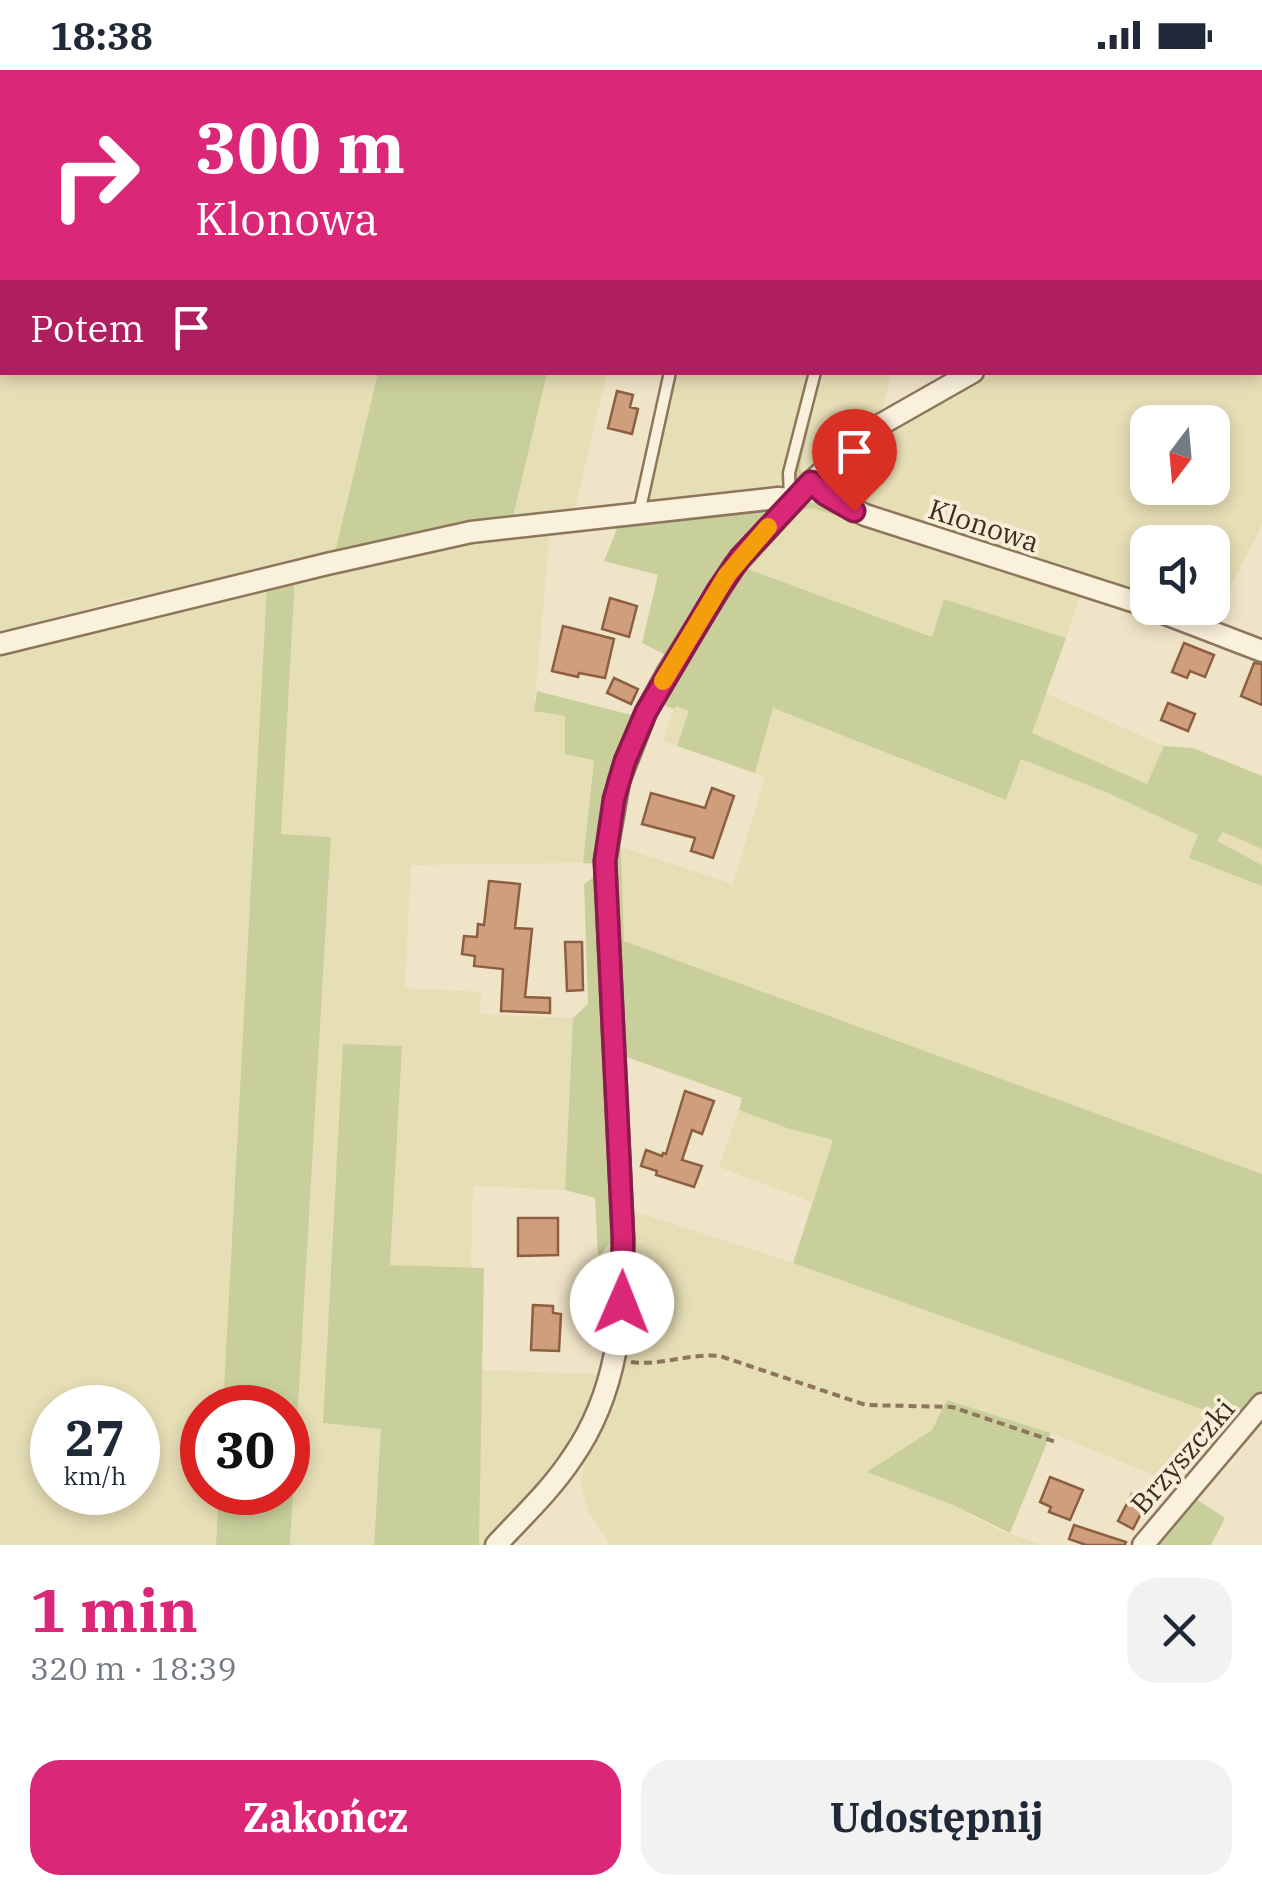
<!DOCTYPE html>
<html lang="pl">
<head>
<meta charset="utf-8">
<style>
	:root { --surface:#fff; --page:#f2f2f3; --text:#1f2937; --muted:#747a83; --accent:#db2777 }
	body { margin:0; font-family:"IBM Plex Serif",serif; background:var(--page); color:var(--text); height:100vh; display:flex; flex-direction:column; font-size:38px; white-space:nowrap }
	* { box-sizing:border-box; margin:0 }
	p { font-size:32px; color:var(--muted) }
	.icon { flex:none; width:55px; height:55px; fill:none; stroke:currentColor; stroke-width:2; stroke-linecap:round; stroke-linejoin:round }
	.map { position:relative; height:1475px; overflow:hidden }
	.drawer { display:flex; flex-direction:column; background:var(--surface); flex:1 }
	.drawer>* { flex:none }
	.hud { position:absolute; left:0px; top:0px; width:1262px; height:305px; box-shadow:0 5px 15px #0003; background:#db2777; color:#fff; overflow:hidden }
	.needle { width:65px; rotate:196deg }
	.tools { position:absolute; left:1130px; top:335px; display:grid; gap:20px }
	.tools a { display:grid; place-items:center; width:100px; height:100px; border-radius:20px; background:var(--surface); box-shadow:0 5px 15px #0003; font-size:50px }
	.speed { position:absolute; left:30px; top:1315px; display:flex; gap:20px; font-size:50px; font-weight:700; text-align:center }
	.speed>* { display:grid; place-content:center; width:130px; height:130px; border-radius:50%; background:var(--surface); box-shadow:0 5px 15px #0003; line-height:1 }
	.speed small { font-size:25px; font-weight:400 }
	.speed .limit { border:15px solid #d22; background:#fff; color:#111 }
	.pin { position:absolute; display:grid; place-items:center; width:85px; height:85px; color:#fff; margin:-102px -42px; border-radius:50% 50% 50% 0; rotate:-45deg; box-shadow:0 0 10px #0007 }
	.pin .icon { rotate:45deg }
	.me { position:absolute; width:110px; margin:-55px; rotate:1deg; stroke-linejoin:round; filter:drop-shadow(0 0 8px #0008) }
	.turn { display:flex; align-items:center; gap:35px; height:210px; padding:0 30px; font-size:45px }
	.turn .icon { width:130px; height:130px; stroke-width:2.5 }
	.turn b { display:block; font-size:70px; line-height:85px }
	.then { display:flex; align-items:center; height:95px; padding:0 30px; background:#0003; gap:20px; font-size:38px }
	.round { display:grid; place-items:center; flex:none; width:105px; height:105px; border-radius:30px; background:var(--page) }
	.summary { display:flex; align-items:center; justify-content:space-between; height:170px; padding:0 30px }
	h1 { font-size:60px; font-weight:800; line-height:75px; color:var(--accent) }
	.primary-button { display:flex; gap:20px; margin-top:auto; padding:20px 30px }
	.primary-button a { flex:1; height:115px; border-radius:30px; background:var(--accent); color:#fff; font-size:40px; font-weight:800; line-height:115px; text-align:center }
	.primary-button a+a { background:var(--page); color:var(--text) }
	.status { display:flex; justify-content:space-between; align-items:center; height:70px; padding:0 50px; background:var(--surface); direction:ltr }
	.status svg { height:28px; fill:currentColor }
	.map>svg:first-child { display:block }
	.farmland { fill:#e6deb5; fill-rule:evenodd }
	.green { fill:#c9cf9b }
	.building { fill:#cf9f7d; stroke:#8d5f41; stroke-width:2.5 }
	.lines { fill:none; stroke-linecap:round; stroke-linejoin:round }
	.lane-casing { stroke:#8d765c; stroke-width:15 }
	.street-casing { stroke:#8d765c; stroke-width:25 }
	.path { stroke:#8d765c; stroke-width:4; stroke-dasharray:8 5; stroke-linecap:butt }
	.lane { stroke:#faf1dc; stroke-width:10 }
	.street { stroke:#faf1dc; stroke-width:20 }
	.route-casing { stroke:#8e194d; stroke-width:25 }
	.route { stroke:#db2777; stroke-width:18 }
	.slow { stroke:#f59e0b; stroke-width:18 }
	.labels { text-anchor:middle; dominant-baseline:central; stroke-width:8; stroke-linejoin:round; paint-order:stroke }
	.street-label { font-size:28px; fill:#3d2e20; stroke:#f7eed8 }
</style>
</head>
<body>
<div class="status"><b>18:38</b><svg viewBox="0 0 49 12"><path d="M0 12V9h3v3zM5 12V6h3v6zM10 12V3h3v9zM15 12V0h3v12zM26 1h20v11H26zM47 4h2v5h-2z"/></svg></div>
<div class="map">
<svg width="1262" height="1475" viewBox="0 0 1262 1475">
	<rect width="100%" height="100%" fill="#f0e4c8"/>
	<path class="farmland" d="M0,0H451L450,2H2V302L378,303L334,486L201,515L128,528L0,562Z
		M1253,302L1262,306V455L1214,550L1176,538H1212V472H1148L1147,528L853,431L844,426L837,416L839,398L877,366L993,303ZM1148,352H1212V418H1148Z
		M547,303H607L574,442L512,451Z
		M676,303H811L784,408L779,416L771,420L651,435L647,430Z
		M821,303H891L882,342L823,384L804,402L801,401L800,397Z
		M812,438L1081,525L1066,568L944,529L933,567L745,498L803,440Z
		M550,460L534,641L565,646L594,689L583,793L411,795L405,918L481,922L480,944L573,948L565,1120L473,1116L471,1198L390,1195L402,977L323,1353L381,1359L374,1475H290L331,767L281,765L295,506L429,475Z
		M267,514L223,1337L202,1338V1422L219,1423L216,1475H0V578ZM52,1338H138V1422H52Z
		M1046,623L1164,676L1148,714L1031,663Z
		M675,635L689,641L677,676L663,671Z
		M772,638L1005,730L1021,689L1108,723L1199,765L1190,789L1262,816V1104L624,871L621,777L733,814L765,707L755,703Z
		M1223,762L1262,779V795L1216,771Z
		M739,1040L787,1058L834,1070L812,1132L719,1097Z
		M627,1139L793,1193L1241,1353L1181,1416L1051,1363L948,1330L932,1360L868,1402L953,1435L999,1460L1043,1475H609L605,1466L589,1442L581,1414L586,1376L613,1318Z
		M481,1300L597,1304L602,1309L584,1355L551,1407L488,1475H479Z"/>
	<path class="green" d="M451,0H617V2H450Z
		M378,303H547L512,451L420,461L334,486Z
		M819,303H821L800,397L801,401L804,402C846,360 897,334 950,306L800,412L795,407L794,399Z
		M774,432L777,440L670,587L642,573L658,505L604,491L621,449Z
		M811,432L824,434L1081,525L812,438L802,440L745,498L932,567L944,529L1066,568L1032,663L1147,714L1164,676L1193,678L1262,706V779L1223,762L1217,771L1262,795V816L1189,788L1198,765L1108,723L1021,689L1006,730L773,638L755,703L677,676L689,641L676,636L674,639L658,632L724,517L800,433Z
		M295,506L281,764L331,767L290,1475H216L219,1423L288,1422V1338L223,1337L267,514Z
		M537,621L639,647L597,794L583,793L594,690L565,684V646L534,641Z
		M615,774L621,777L624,871L1262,1104V1324L1241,1353L793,1193L833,1070L787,1058L739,1040L742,1028L618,984L610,789Z
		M594,807H598L614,1169L598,1187L595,1128L565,1120L573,948L588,934L584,814Z
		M343,974L402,976L390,1195L484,1198L479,1475H374L381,1359L323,1353Z
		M947,1330L1051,1363L1010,1463L953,1435L867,1402L932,1360Z
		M1191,1426L1225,1448L1211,1475H1149Z"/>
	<path class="building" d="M617,321L633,325L630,337L638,339L632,364L608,358Z
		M610,528L637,536L629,567L602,559Z
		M563,556L614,569L605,608L579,603L578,607L552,601Z
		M1184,573L1214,585L1205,607L1190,601L1187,608L1172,602Z
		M1254,593L1262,594V635L1241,626Z
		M614,608L638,619L631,634L607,623Z
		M1168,633L1195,644L1188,661L1161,650Z
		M712,718L734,726L713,788L691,781L695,768L642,754L651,723L705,738Z
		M489,811L520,814L515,858L532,859L525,927L550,928V943L501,941L503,899L474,896L475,886L462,884L464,866L477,867L478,854L484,855Z
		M565,872H582L583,920L567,921Z
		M685,1021L714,1031L702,1064L692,1060L682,1090L702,1096L694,1117L656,1105L657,1101L641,1096L646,1080L662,1086L663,1083L666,1084Z
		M518,1148H558V1185L518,1186Z
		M533,1235L553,1236V1243L561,1244L559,1281L531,1280Z
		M1050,1407L1083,1420L1070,1450L1049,1442L1051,1437L1040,1432Z
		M1132,1424L1147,1432L1133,1459L1118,1451Z
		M1074,1455L1126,1472L1125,1475H1086L1069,1469Z"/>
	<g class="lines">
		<defs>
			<path id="lane" d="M1045,0V2
				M737,2L738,0
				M1260,165L1262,166
				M790,428L789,403L815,302
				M639,443L670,302"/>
			<path id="street" d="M1260,96L1262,93
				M811,413L826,425L865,445L1148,536
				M1150,538L1262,581
				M0,574L327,494L471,462L778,428L795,429
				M496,1475C522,1447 551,1420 572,1388C617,1324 625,1245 623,1168L605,791L619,711L646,642L668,602L734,496L805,418L852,375L878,356L973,302
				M1143,1475L1262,1334"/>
		</defs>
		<use href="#lane" class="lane-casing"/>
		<use href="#street" class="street-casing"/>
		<path class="path" d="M631,1292C661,1296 690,1283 720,1286L866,1335L952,1337L1056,1372"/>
		<use href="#lane" class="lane"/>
		<use href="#street" class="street"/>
	</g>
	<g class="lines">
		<defs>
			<path id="route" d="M622,1233L623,1168L605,791L614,729L625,691L646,642L718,520L740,488L811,412L826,425L854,441"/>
		</defs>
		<use href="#route" class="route-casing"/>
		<use href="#route" class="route"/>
		<path class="slow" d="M663,611L727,505L768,457"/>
	</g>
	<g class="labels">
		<g class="street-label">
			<text transform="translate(984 455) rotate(18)">Klonowa</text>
			<text transform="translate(1182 1386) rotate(-49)">Brzyszczki</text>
		</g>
	</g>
</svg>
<div class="tools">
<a><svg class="needle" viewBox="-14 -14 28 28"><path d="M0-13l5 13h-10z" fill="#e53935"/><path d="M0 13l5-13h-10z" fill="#747a83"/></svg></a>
<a><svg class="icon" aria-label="sound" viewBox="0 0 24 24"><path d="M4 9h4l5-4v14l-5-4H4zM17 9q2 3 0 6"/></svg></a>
</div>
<div class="speed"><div>27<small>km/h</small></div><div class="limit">30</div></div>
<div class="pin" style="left:854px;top:441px;background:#d93025"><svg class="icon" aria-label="arrive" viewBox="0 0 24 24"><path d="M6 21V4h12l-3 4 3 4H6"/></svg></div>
<svg class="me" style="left:622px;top:1233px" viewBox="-20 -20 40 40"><circle r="19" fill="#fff"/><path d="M0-13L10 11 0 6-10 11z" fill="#db2777"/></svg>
<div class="hud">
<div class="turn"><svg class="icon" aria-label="right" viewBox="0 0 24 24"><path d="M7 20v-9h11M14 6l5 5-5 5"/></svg><div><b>300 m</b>Klonowa</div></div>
<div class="then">Potem<svg class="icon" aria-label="arrive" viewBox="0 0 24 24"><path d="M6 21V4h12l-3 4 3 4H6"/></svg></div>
</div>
</div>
<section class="drawer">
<div class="summary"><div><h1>1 min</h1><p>320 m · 18:39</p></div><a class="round"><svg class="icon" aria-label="close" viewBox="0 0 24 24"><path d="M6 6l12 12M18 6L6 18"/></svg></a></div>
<div class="primary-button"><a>Zakończ</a><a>Udostępnij</a></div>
</section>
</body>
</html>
